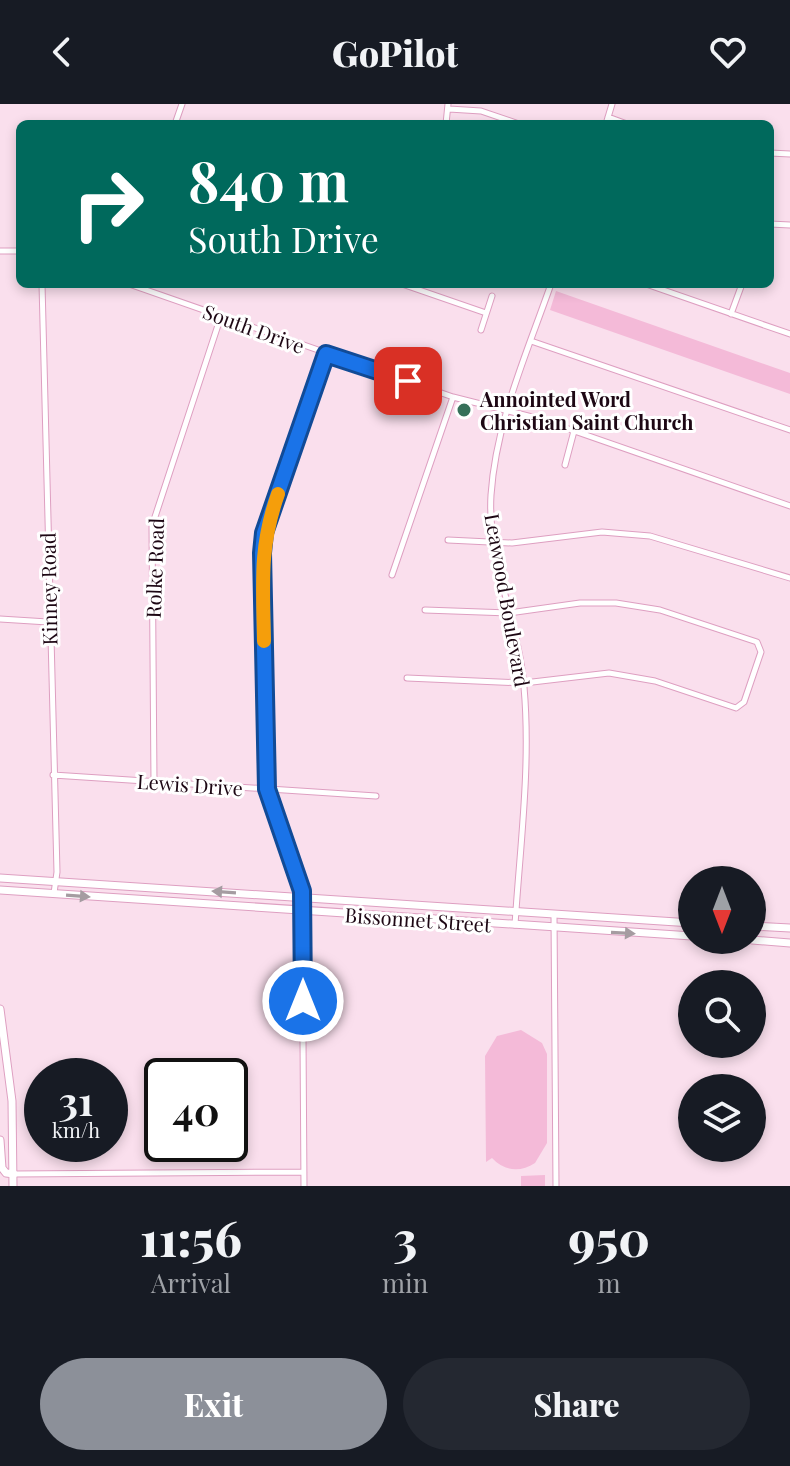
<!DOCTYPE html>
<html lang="en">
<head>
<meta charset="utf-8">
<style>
	:root { --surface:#171b24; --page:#242831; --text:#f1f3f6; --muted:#9ea1a6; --accent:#8c9099 }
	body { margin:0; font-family:"Playfair Display",serif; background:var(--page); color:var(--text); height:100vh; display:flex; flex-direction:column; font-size:30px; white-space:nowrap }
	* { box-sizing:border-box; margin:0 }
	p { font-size:26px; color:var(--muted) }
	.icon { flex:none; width:44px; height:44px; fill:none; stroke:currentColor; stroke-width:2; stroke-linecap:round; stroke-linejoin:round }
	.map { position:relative; height:1082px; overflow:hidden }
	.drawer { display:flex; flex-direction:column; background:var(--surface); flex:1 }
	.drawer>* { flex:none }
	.top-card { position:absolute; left:16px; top:16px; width:758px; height:168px; border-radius:12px; box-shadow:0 4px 12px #0003; background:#00695c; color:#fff; overflow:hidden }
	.needle { width:52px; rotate:180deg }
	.tools { position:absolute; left:678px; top:762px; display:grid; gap:16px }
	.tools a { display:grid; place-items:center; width:88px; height:88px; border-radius:50%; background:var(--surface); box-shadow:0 4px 12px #0003; font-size:40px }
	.speed { position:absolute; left:24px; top:954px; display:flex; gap:16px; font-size:40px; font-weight:700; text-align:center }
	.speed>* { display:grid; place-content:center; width:104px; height:104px; border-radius:50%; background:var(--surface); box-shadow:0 4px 12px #0003; line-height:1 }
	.speed small { font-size:20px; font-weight:400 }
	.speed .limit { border:4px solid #111; border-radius:12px; background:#fff; color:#111 }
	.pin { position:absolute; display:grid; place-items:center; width:68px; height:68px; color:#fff; margin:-34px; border-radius:16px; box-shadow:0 4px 12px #0006 }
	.me { position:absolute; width:88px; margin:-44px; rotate:0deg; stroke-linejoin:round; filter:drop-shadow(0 0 6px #0008) }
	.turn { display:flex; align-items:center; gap:28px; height:168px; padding:0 40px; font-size:36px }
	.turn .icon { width:104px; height:104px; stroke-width:2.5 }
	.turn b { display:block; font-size:56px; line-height:68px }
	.eta { display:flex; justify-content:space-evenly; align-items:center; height:136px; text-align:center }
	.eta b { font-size:48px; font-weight:800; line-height:56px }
	.cta { display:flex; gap:16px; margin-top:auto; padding:16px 40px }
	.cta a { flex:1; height:92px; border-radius:48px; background:var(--accent); color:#fff; font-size:32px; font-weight:800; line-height:92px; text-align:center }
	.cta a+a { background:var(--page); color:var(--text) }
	header { display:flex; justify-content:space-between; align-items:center; height:104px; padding:0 40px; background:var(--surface); font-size:36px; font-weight:800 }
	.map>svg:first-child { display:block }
	.green { fill:#f4bad8 }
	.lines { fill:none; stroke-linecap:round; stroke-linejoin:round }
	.minor-casing { stroke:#de9fc1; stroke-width:7 }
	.major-casing { stroke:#de9fc1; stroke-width:9 }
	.minor { stroke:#fff; stroke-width:5 }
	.major { stroke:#fff; stroke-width:7 }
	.oneway { fill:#a59ca1 }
	.route-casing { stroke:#114b97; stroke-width:20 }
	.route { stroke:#1a73e8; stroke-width:14 }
	.slow { stroke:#f59e0b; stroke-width:14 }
	.poi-dot { fill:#367059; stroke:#fff; stroke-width:3 }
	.labels { text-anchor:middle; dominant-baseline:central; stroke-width:6; stroke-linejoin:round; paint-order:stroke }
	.street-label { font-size:20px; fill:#1d0714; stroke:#fff }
	.poi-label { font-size:20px; font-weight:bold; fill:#1d0714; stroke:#fff; text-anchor:start }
</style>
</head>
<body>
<header><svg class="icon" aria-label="back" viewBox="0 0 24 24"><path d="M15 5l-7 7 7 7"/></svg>GoPilot<svg class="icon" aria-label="heart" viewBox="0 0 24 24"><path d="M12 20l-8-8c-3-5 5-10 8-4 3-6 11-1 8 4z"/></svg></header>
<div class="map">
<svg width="790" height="1082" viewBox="0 0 790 1082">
	<rect width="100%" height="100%" fill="#fadfed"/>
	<path class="green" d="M556,187L790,269V290L550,206Z
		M521,926L542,939L547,950V1039L535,1059C520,1069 504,1067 492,1054L486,1058L485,952L497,932Z
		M545,1071V1082H521V1072Z"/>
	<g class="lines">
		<defs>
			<path id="minor" d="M449,5L481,7L519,20
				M608,13L627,20
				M175,20L182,0
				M446,20L448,0
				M606,20L612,0
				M770,49L790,50
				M770,120L790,121
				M0,147H20
				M42,180L57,768L54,789
				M129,180L453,293L540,315L790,402
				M402,180L486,209
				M646,180L790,230
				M731,210L742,180
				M481,226L492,192
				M531,237L790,326
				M565,361L574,327
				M448,436L512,439L602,428L650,432L790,474
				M392,471L453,293
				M0,515L48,518
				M407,574L524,579L609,569L655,577L736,604L744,598L761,548L757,538L660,506L616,499H580L509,509L425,506
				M53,671L376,692
				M154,678L152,422L221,212
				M554,811L556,1082
				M515,821C520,742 531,661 524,583C519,519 487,455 491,391C496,317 527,249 551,180
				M14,1070L304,1068
				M304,1082L302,787L267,685L262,449L264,429L326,250"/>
			<path id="major" d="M0,774L692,819
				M0,786L692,832
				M752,822L790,824
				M752,836L790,839
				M0,905L12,997L13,1082
				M0,1036L2,1064L6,1069L14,1070"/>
		</defs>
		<use href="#minor" class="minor-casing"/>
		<use href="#major" class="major-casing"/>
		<use href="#minor" class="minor"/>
		<use href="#major" class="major"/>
	</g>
	<defs><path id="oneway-solid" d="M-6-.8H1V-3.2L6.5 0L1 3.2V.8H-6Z" transform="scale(2)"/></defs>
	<g class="oneway">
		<use href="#oneway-solid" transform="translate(224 788) rotate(-176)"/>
		<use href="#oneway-solid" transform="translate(78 792) rotate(4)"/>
		<use href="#oneway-solid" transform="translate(623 829) rotate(3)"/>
	</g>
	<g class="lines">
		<defs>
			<path id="route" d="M303,897L302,787L267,685L262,449L264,429L326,250L408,277"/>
		</defs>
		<use href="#route" class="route-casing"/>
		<use href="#route" class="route"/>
		<path class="slow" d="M264,537C263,481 259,443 278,390"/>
	</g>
	<circle class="poi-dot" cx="464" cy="306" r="8"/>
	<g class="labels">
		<g class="street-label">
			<text transform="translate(254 224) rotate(20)">South Drive</text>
			<text transform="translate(154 464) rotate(-88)">Rolke Road</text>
			<text transform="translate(48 485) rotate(-91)">Kinney Road</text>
			<text transform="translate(508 496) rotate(80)">Leawood Boulevard</text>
			<text transform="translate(190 680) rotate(4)">Lewis Drive</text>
			<text transform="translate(418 815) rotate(4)">Bissonnet Street</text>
		</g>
		<g class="poi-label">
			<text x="480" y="294">Annointed Word<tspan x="480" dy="23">Christian Saint Church</tspan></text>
		</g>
	</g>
</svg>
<div class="tools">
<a><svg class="needle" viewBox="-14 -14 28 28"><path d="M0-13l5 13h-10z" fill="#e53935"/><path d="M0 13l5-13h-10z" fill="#9ea1a6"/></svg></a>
<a><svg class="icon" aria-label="search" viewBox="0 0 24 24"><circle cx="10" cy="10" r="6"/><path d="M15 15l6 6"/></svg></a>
<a><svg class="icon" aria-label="layers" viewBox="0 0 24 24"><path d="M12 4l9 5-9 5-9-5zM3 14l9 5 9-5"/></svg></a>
</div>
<div class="speed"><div>31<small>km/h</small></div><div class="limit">40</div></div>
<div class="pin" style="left:408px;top:277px;background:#d93025"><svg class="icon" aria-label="arrive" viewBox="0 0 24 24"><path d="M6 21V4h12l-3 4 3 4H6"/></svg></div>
<svg class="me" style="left:303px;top:897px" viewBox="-20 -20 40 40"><circle r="17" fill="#1a73e8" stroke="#fff" stroke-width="3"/><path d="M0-11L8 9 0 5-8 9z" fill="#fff"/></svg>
<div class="top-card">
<div class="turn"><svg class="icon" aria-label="right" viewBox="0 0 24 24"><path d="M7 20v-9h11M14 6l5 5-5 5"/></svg><div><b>840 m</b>South Drive</div></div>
</div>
</div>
<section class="drawer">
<div class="eta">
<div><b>11:56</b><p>Arrival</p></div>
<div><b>3</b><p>min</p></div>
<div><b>950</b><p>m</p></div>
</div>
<div class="cta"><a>Exit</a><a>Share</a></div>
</section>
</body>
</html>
